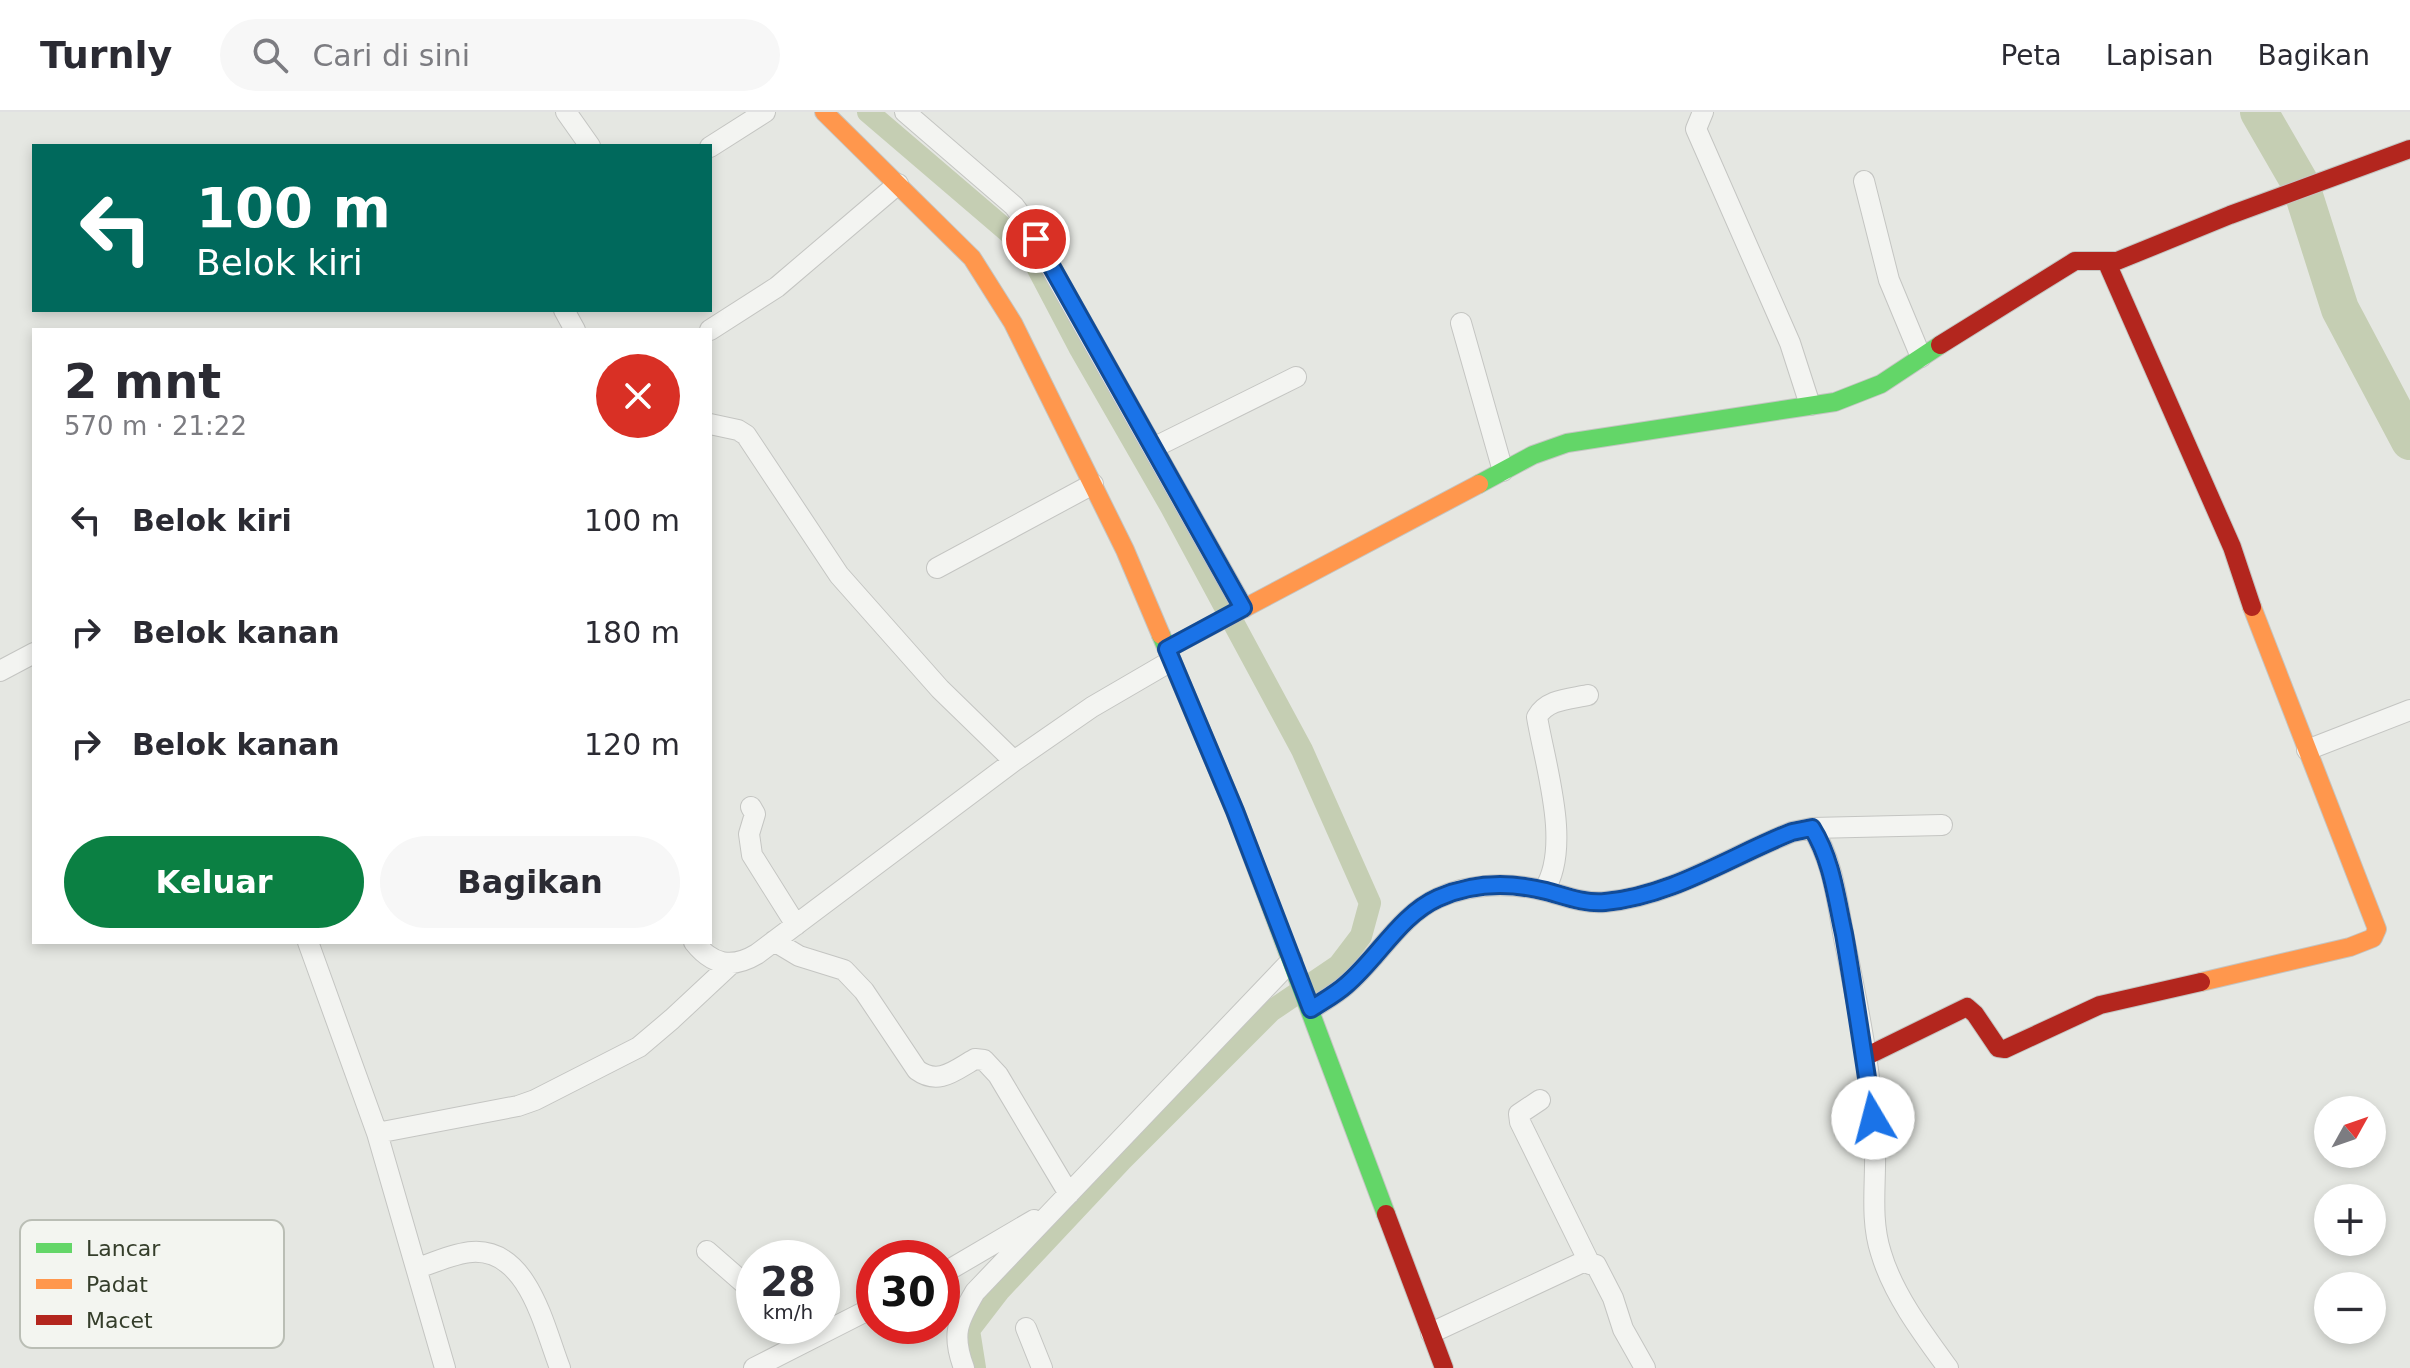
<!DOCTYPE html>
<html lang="id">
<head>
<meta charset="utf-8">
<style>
	:root { --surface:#fff; --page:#f7f7f7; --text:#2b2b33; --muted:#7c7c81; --line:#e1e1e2; --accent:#0b8043 }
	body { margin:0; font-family:"DejaVu Sans",sans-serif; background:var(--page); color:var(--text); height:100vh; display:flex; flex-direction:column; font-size:30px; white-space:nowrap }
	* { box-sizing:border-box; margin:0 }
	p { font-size:26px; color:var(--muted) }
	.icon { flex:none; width:44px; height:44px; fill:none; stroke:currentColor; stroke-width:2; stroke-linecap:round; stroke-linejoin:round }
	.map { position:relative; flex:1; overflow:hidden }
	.details { position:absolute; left:32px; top:216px; width:680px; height:616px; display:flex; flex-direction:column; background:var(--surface); border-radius:0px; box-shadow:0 4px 12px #0003 }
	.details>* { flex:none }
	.top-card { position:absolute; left:32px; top:32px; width:680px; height:168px; border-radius:0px; box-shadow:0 4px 12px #0003; background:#00695c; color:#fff; overflow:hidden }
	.needle { width:52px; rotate:50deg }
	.tools { position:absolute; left:2314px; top:984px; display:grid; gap:16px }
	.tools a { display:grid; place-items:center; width:72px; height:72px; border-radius:50%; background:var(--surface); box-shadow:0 4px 12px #0003; font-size:40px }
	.speed { position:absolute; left:736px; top:1128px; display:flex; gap:16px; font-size:40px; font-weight:700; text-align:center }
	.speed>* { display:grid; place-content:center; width:104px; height:104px; border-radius:50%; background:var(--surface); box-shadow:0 4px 12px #0003; line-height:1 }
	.speed small { font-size:20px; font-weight:400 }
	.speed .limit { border:12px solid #d22; background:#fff; color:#111 }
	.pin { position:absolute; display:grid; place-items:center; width:68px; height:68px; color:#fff; margin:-34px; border:4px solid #fff; border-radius:50%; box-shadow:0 2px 8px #0007 }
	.me { position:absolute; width:88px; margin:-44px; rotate:352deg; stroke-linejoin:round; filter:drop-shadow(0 0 6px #0008) }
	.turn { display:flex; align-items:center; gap:28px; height:168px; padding:0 32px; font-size:36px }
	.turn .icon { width:104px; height:104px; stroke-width:2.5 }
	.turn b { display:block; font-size:56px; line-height:68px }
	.round { display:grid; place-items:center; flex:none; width:84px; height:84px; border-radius:42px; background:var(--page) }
	.headline { display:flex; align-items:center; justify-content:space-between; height:136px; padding:0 32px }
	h1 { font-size:48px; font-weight:800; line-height:60px }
	.cta { display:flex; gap:16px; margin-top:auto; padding:16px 32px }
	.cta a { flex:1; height:92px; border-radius:48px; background:var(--accent); color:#fff; font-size:32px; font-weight:800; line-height:92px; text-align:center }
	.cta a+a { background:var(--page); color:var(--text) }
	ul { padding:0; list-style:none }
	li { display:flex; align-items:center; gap:24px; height:112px; padding:0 32px }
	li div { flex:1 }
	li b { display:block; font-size:30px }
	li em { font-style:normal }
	header { display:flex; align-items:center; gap:48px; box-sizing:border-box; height:112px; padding:0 40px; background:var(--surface); border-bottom:2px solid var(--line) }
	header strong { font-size:38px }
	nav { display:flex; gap:44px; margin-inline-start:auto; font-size:28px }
	.search { width:560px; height:72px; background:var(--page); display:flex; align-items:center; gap:20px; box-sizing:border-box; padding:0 28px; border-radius:44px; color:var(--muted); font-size:30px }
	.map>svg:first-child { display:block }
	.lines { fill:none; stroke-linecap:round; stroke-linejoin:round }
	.canal { stroke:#c5ceb3; stroke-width:22 }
	.river { stroke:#c5ceb3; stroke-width:38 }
	.street-casing { stroke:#c4c5c2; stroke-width:22 }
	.fast-casing { stroke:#c4c5c2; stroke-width:20 }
	.slow-casing { stroke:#c4c5c2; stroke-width:20 }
	.jam-casing { stroke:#c4c5c2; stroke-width:20 }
	.street { stroke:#f3f4f1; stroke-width:20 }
	.fast { stroke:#63d668; stroke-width:18 }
	.slow { stroke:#ff974d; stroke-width:18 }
	.jam { stroke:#b3261e; stroke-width:18 }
	.route-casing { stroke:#114b97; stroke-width:20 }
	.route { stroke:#1a73e8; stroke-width:14 }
	.key { fill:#f3f5f0; stroke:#babeb5; stroke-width:2 }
	.key-label { font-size:22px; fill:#353e2b }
</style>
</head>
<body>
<header>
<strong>Turnly</strong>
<div class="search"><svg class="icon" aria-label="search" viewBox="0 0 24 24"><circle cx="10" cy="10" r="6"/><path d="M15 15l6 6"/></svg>Cari di sini</div>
<nav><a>Peta</a><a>Lapisan</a><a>Bagikan</a></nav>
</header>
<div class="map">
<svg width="2410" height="1256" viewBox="0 0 2410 1256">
	<rect width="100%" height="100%" fill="#e5e7e2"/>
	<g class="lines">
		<path class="canal" d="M868,0L1027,136L1079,235L1171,395L1302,638L1370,791L1361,824L1339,853L1271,899L1122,1048L999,1179L969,1218L975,1256"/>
		<path class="river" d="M2259,0L2300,71L2340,197L2410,329"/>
		<defs>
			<path id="street" d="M566,0L590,34
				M905,0L1014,94L1023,106L1243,496
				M1703,0L1696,17L1790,231L1810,293
				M710,35L765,0
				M1864,69L1889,168L1921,245
				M564,198L575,218
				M1461,211L1503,359
				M710,218L777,175L898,72
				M710,312L738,318L746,323L839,463L940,577L1014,649
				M1153,336L1296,265
				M937,456L1093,372
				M0,559L34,541
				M2307,638L2410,598
				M751,695L755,702L749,722L752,743L796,813
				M1812,716L1942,713
				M1544,778C1572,735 1545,653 1537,605C1547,587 1570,587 1588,583
				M774,829L799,844L844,858L864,879L917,958C939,974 955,958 975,947L984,948L998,963L1069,1082
				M308,830L377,1021L445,1256
				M694,830C712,853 732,857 757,842L1014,649L1092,595L1171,549
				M1311,897C1323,889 1336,882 1346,873C1378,846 1400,803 1438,786C1471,771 1511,770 1546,779C1565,784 1585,792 1605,790C1672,784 1731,744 1792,720L1812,716C1833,749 1837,789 1844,826C1858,895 1873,967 1875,1038C1876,1072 1870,1107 1881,1141C1893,1182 1923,1222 1948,1256
				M1540,988L1519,1002L1520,1010L1590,1152
				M377,1021L518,994L535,988L639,935L672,907L731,852
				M707,1139L754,1180
				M417,1156C434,1151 454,1141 472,1140C528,1136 544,1215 560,1256
				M942,1162L1034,1108
				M1026,1216L1042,1256
				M1431,1221L1583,1150L1596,1153L1613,1186L1623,1217L1645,1256
				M754,1256L874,1195
				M964,1256C951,1222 958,1209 975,1180L1292,848"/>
			<path id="fast" d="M1479,372L1533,343L1567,331L1835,290L1881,272L1940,233
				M1161,523L1235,699L1386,1102"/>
			<path id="slow" d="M824,0L972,146L1013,211L1125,438L1161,523
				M1167,537L1479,372
				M2201,870L2350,835L2373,826L2377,817L2252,495"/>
			<path id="jam" d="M2107,151L2232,435L2252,495
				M1940,233L2075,149H2117L2230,103L2410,37
				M1865,945L1967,895L1975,902L1998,936L2005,937L2100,893L2201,870
				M1386,1102L1444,1256"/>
		</defs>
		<use href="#street" class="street-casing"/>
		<use href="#fast" class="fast-casing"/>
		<use href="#slow" class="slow-casing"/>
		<use href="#jam" class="jam-casing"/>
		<use href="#street" class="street"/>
		<use href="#fast" class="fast"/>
		<use href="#slow" class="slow"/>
		<use href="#jam" class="jam"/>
	</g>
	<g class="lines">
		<defs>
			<path id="route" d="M1036,127L1243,496L1167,537L1235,699L1311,897C1323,889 1336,882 1346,873C1378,846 1400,803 1438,786C1472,771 1510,770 1546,779C1565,784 1585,792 1605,790C1672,784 1731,744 1792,720L1812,716C1832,748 1836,786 1844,822C1855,884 1864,945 1873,1006"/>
		</defs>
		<use href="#route" class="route-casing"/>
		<use href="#route" class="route"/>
	</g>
	<rect x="20" y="1108" width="264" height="128" rx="12" class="key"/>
	<rect x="36" y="1131" width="36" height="10" fill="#63d668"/>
	<rect x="36" y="1167" width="36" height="10" fill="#ff974d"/>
	<rect x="36" y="1203" width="36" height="10" fill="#b3261e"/>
	<g class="key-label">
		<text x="86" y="1144">Lancar</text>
		<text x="86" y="1180">Padat</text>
		<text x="86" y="1216">Macet</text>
	</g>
</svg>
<div class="tools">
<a><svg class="needle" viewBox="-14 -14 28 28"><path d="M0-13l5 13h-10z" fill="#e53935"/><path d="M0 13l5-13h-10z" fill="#7c7c81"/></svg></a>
<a>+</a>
<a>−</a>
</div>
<div class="speed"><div>28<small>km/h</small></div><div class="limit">30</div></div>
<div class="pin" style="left:1036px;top:127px;background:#d93025"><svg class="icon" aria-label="arrive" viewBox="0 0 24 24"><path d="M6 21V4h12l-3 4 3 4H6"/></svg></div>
<svg class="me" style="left:1873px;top:1006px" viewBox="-20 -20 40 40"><circle r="19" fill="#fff"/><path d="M0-13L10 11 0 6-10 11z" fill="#1a73e8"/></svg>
<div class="top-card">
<div class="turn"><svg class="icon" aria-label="left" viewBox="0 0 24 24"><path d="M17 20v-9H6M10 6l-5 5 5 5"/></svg><div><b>100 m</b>Belok kiri</div></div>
</div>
<section class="details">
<div class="headline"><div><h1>2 mnt</h1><p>570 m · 21:22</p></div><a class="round" style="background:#d93025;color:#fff"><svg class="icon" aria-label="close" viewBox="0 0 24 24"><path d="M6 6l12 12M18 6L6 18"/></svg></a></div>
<ul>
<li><svg class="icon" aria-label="left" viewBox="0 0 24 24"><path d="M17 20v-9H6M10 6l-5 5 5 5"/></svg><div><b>Belok kiri</b></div><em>100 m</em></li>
<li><svg class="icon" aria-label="right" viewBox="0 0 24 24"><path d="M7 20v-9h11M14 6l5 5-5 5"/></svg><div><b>Belok kanan</b></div><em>180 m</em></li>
<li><svg class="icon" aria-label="right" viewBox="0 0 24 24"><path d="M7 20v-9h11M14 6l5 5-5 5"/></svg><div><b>Belok kanan</b></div><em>120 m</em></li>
</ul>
<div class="cta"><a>Keluar</a><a>Bagikan</a></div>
</section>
</div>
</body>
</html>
